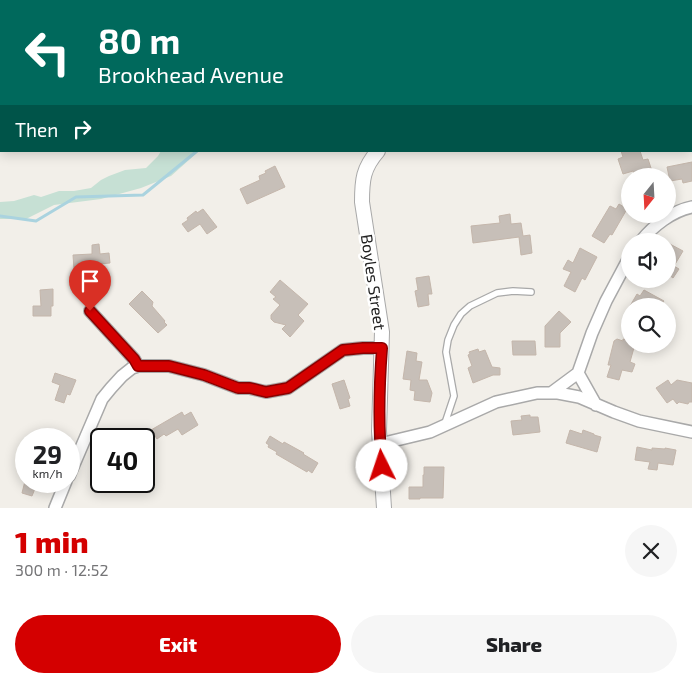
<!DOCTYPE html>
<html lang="en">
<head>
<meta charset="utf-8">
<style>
	:root { --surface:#fff; --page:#f6f6f6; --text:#202124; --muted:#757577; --accent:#d40000 }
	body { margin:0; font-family:"Exo 2",sans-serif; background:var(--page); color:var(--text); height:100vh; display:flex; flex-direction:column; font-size:19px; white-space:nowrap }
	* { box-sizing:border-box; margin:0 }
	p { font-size:16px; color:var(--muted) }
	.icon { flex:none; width:28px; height:28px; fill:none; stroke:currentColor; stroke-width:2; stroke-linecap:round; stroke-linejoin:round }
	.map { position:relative; height:508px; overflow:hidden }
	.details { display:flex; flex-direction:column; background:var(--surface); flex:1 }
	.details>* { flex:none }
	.banner { position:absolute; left:0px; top:0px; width:692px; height:152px; box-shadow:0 2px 12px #0003; background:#00695c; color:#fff; overflow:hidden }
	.needle { width:32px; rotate:198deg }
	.fabs { position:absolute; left:621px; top:168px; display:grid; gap:10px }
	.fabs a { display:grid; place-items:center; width:55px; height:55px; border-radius:50%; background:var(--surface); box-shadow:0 2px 12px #0003; font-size:25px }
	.speed { position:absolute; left:15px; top:428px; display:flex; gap:10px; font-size:25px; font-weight:700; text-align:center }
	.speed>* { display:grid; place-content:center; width:65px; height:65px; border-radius:50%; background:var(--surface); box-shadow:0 2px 12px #0003; line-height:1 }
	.speed small { font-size:12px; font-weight:400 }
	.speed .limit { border:2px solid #111; border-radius:8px; background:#fff; color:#111 }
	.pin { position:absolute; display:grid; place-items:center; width:42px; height:42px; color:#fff; margin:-51px -21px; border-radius:50% 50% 50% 0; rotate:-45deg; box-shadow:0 0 5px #0007 }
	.pin .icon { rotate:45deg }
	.me { position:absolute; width:55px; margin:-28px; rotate:356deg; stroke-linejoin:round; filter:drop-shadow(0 0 4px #0008) }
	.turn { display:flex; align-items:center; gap:18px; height:105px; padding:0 15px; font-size:22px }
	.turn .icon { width:65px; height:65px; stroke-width:2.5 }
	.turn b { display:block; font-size:35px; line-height:42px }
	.then { display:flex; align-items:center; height:48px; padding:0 15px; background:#0003; gap:10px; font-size:19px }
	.round { display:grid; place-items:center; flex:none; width:52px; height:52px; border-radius:26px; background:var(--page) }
	.head { display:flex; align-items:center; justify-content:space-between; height:85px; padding:0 15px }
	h1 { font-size:30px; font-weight:800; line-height:38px; color:var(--accent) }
	.primary-button { display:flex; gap:10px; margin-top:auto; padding:10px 15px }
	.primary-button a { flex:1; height:58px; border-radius:30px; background:var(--accent); color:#fff; font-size:20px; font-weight:800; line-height:58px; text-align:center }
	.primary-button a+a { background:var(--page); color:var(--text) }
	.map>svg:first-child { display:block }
	.education { fill:#ffffe5 }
	.wetland { fill:#c6e0d4 }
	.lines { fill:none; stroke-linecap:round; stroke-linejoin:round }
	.stream { stroke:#aad3df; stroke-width:3 }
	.building { fill:#c7bfb8; stroke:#c4b6ab }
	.service-casing { stroke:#a9a9a9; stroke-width:8 }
	.minor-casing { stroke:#a9a9a9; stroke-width:14 }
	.tertiary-casing { stroke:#a9a9a9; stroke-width:16 }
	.secondary-casing { stroke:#707d05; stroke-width:19 }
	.service { stroke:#fff; stroke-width:5.5 }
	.minor { stroke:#fff; stroke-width:11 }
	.tertiary { stroke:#fff; stroke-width:14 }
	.secondary { stroke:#f7fabf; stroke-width:16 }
	.route-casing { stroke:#8a0000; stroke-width:12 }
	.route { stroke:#d40000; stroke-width:9 }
	.labels { text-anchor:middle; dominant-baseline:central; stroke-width:5; stroke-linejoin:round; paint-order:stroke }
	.street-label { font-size:16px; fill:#222; stroke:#fff }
</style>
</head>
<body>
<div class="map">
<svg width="692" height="508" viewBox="0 0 692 508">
	<rect width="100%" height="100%" fill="#f2efe9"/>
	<path class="education" d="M0,0H127L126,1H1V126L0,127Z"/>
	<path class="wetland" d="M161,151H199L171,176L141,188L101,199L54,205L26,219H0V202L14,201L34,195L41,197L59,191H74L91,188L101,180L109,176L125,170L146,168L158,156Z"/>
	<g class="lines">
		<path class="stream" d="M271,1L272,0
			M0,216L36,221L76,197L143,195L197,151"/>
	</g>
	<path class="building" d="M621,151H640L643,160L648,159L652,171L637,176H635L633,171L623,174L618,159L623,157Z
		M692,162V181L683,183L682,179L670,181L667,167Z
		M275,166L285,187L247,204L240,189L260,180L259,176L266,173L265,171Z
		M619,204L627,209L612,235L610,234L604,243L592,236L610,206L616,209Z
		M203,209L217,227L207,234L200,224L188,232L182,224L188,220L187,218L196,211L197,213Z
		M510,214L511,224L521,223L523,236L530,235L532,253L521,255L519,237L473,243L471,226L500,223L499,216Z
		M668,243L683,251L674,266L679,269L673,278L669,275L668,278Z
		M99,244L100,254L109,253L110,263L100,264V267L74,269L73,255L92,254V245Z
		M580,248L597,257L585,280L582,278L575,292L564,286L571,272L563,269L568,260L573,263Z
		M429,276L432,294H428L429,305L418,307L415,291L418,290L416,278Z
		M280,280L308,304L298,315L304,321L290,337L282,329L286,325L274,322L271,319V315L280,305L273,299L276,297L270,292Z
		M53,289V306H51V316H33V306H41L40,290Z
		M644,290L664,301L660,306H630L637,294L640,296Z
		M142,291L153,302L152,306L165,321L164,322L167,325L158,333L129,304Z
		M559,311L571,322L560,333V347H545V326Z
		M617,339L623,341V339L630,341V344H635L630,362L635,364L632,372L622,370L619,380L607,377L611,365H608L614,341Z
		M512,341H535L536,355H513Z
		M478,349L479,352L485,350L492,367L500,368V375H493L473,383L468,368L472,366L468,355L470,354L469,352Z
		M407,351L417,353L416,361L422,362L419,380H427L432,393L430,402L414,400L415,391L410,390L411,380L403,379Z
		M55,373L76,380L70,395L67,394L64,403L55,400L60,385L52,382Z
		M344,380L350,398L348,399L350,406L340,409L332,384Z
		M668,380L671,385L677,380L692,383V402H689L688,404L679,402L677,404L673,399L667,403L656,388Z
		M182,412L184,416L191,412L198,425L182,435L178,429L166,436L164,434L157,439L151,430Z
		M530,415V417H538L540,432L513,435L511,421L522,420L521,416Z
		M570,430L582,434L583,430L594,434V435L601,437L597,452L566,443Z
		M270,436L283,444L284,442L304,453L303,454L318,463L312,473L308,470L307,472L276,454L277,452L268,447L269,445L266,443Z
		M637,447L652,450V448L665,449V448L676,450L673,465L658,463L657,470L648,469L650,462L635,460Z
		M424,467H444L443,498H420V499H409V487H423V475H424Z
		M25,481H38L32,496L22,493Z"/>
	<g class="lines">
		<defs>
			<path id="service" d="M168,1L169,0
				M445,423L454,396L446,352L448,340L454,325L461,314L470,306L497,293L513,291L531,292"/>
			<path id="minor" d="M93,1L94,0
				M0,28H1
				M641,241C653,226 672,211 692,207
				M90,311L134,359L138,366
				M578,373L596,405
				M551,393L578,373L592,333L606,301L630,256
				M380,444L430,432L496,402L537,393H558L579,397L614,412L639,421L692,432
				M69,476L102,399L111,388L122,376L132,368L138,366H169L204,375L238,388H249L266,392L288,388L343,350L363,348H382
				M55,508L66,481"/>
			<path id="tertiary" d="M378,151C363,168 362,180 362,202L382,332L379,431L384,508"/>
			<path id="secondary" d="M563,0L564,1
				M667,1L670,0"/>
		</defs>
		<use href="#service" class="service-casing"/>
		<use href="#minor" class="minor-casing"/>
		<use href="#tertiary" class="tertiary-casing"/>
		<use href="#secondary" class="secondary-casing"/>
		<use href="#service" class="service"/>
		<use href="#minor" class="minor"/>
		<use href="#tertiary" class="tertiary"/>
		<use href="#secondary" class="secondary"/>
	</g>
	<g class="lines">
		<defs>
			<path id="route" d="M90,311L134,359L138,366H169L204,375L238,388H250L266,392L288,388L343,350L363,348H382C379,388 378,427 382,466"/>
		</defs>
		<use href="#route" class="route-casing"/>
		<use href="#route" class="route"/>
	</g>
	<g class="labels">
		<g class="street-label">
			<text transform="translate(374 282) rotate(82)">Boyles Street</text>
		</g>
	</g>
</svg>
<div class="fabs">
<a><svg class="needle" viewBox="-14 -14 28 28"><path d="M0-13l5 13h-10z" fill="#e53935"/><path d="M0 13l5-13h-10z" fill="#757577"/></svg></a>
<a><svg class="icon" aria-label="sound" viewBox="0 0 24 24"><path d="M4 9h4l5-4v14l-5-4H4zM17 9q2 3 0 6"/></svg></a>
<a><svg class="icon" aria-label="search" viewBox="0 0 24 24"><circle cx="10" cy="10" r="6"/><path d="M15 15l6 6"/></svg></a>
</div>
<div class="speed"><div>29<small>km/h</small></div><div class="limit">40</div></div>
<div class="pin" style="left:90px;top:311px;background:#d93025"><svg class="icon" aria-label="arrive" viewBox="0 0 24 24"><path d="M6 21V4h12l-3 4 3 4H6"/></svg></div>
<svg class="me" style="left:382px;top:466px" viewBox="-20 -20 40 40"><circle r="19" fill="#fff"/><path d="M0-13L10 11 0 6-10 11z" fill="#d40000"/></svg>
<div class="banner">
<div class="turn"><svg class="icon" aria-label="left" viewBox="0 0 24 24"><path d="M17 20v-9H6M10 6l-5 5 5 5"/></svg><div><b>80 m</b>Brookhead Avenue</div></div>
<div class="then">Then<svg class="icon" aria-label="right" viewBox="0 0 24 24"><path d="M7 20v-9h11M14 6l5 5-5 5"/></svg></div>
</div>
</div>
<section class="details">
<div class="head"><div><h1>1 min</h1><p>300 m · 12:52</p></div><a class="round"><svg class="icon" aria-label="close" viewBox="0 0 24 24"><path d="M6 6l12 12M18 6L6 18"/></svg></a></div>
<div class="primary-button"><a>Exit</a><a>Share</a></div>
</section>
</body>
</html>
